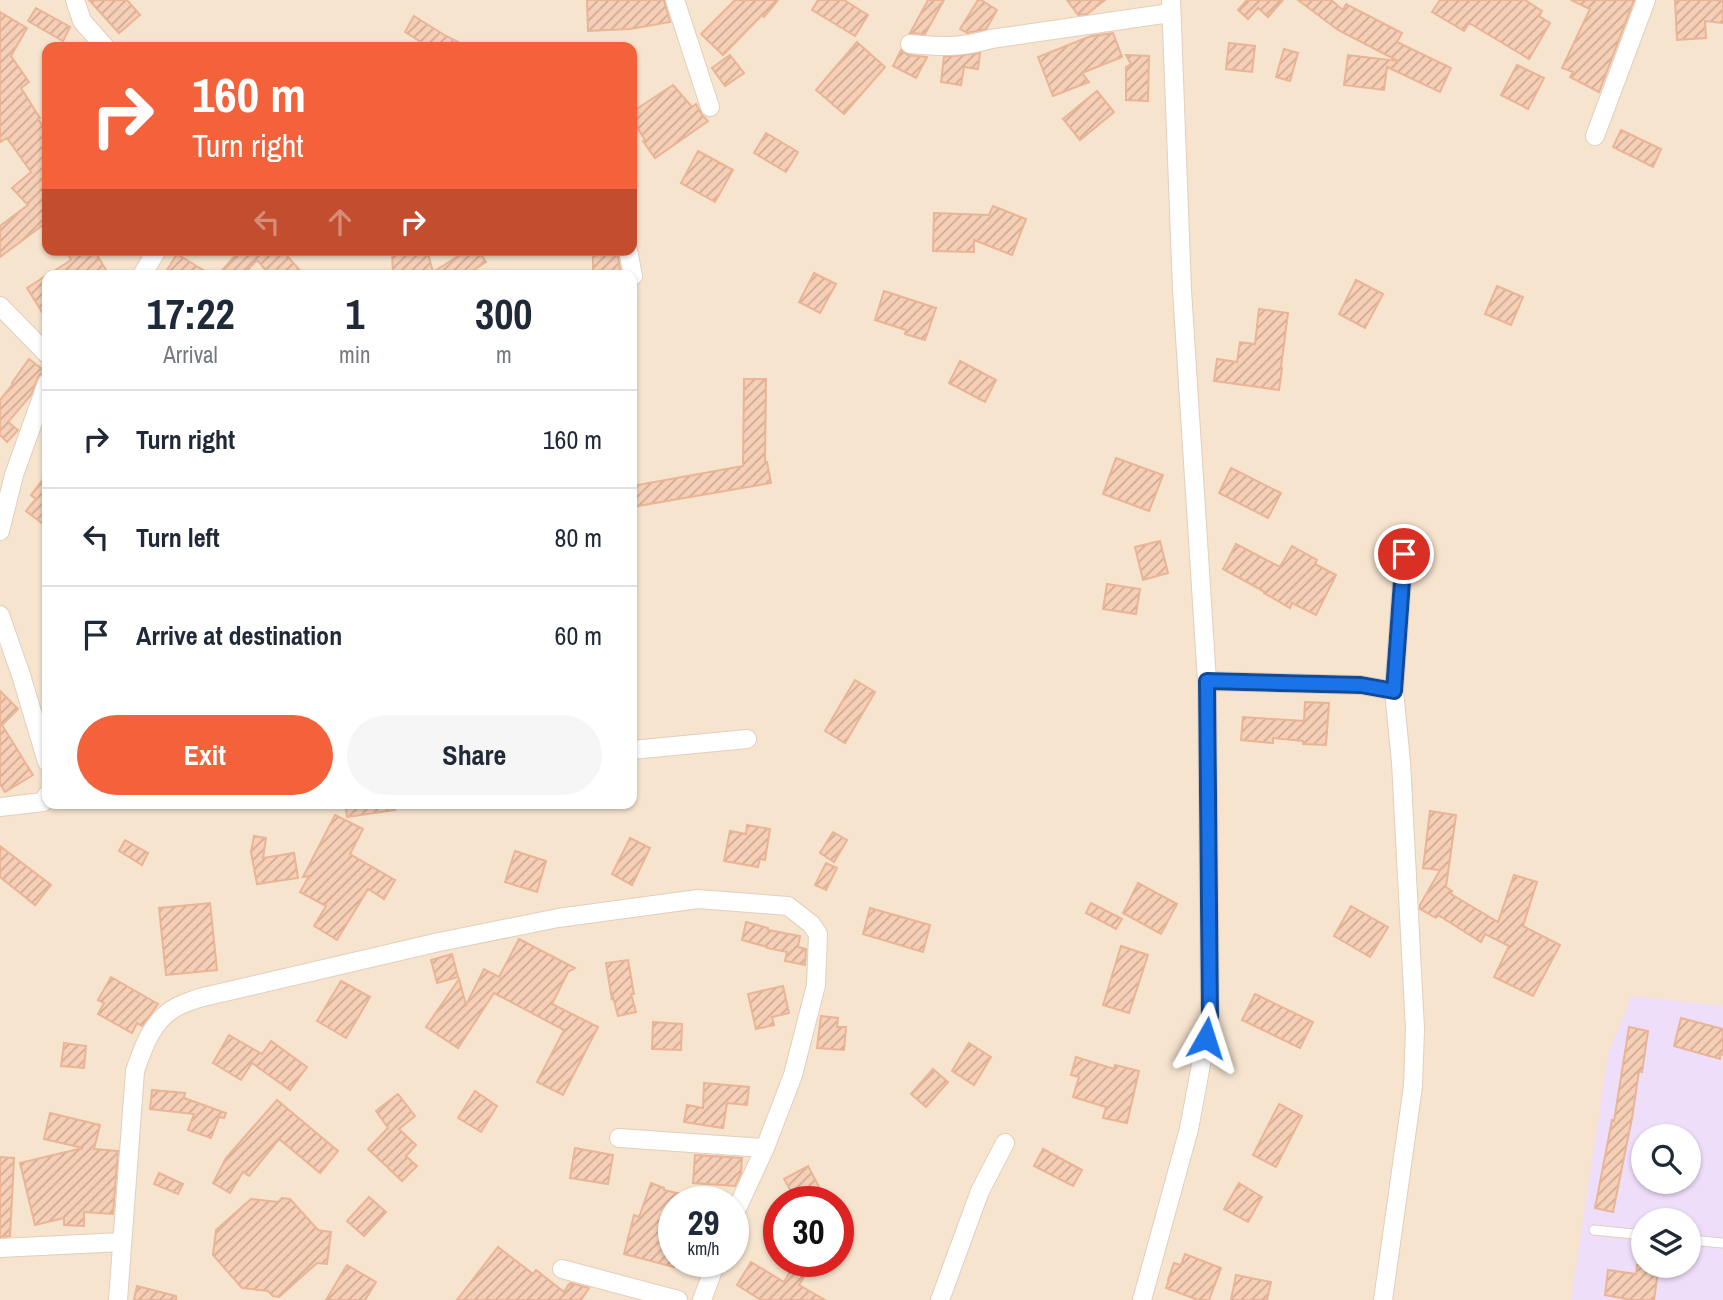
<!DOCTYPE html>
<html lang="en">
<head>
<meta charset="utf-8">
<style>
	:root { --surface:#fff; --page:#f6f6f7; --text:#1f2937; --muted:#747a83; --line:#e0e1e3; --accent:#f3623b }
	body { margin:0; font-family:"Archivo Narrow",sans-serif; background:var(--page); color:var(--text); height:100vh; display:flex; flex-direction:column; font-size:26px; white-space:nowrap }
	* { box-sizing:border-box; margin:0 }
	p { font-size:23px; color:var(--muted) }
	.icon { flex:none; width:38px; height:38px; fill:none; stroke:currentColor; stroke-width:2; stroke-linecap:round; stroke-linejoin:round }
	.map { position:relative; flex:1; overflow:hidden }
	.sheet { position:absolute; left:42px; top:270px; width:595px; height:539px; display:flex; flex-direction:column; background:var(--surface); border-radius:14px; box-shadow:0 2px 5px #0004 }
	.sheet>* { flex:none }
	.top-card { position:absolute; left:42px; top:42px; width:595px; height:214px; border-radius:14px; box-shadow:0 2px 5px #0004; background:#f3623b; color:#fff; overflow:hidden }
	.fabs { position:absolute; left:1631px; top:1124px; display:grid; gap:14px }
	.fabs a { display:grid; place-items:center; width:70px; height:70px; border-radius:50%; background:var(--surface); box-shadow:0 2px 5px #0004; font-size:35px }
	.speed { position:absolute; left:658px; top:1186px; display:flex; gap:14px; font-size:35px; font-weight:700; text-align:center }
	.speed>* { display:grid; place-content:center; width:91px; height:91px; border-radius:50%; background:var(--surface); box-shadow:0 2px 5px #0004; line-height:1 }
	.speed small { font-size:18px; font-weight:400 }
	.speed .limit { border:10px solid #d22; background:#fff; color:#111 }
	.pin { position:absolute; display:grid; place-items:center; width:60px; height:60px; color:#fff; margin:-30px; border:4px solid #fff; border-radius:50%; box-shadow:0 2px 7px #0007 }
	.me { position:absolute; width:77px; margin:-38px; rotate:6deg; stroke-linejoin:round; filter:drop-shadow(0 0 5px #0008) }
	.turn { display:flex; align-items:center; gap:24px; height:147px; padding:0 35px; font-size:32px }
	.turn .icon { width:91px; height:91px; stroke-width:2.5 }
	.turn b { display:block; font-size:49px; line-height:60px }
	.lanes { display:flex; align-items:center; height:66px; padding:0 35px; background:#0003; justify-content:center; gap:35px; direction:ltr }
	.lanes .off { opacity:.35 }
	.eta { display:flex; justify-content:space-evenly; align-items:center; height:119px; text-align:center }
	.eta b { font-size:42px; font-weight:700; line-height:49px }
	.action { display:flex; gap:14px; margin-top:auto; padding:14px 35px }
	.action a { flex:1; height:80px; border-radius:42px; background:var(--accent); color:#fff; font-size:28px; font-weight:700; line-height:80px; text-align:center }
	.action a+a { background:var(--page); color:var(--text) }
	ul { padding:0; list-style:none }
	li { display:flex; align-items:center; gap:21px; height:98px; padding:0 35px; border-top:2px solid var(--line) }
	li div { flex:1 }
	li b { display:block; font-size:26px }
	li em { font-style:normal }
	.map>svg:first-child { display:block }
	.residential { fill:#f6e4ce; fill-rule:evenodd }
	.education { fill:#efdefa; fill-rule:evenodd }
	.building { fill:url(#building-hatch); stroke:#eab495; stroke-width:2 }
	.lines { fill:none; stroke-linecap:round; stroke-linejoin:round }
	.service-casing { stroke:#e3cebc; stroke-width:11 }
	.minor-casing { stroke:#e3cebc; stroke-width:20 }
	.service { stroke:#fff; stroke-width:9 }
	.minor { stroke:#fff; stroke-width:18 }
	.route-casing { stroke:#114b97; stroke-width:18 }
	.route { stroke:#1a73e8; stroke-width:12 }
</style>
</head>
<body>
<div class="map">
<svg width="1723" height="1300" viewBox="0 0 1723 1300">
	<defs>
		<pattern id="building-hatch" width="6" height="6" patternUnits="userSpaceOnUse" patternTransform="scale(1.75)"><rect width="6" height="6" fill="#f6cfb6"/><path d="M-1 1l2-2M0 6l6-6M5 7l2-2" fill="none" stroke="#ccab96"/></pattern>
	</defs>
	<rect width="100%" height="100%" fill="#fef2e1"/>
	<path class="residential" d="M0,0H1723V1300H0ZM47,47H632V250H47ZM47,275H632V803H47ZM1643,1136H1689V1181H1643ZM674,1202H733V1262H674ZM779,1202H838V1262H779ZM1643,1220H1689V1265H1643Z"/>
	<path class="education" d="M1632,996L1723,1006V1300H1571L1608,1054ZM1643,1136H1689V1181H1643ZM1643,1220H1689V1265H1643Z"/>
	<path class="building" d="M89,0H127L140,15L119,33Z
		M587,0H664L670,22L630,29L588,31Z
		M735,0H778L764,17L762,15L723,55L701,34Z
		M818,0H844L868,15L855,36L812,10Z
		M928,0H944L925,34L910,33Z
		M978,0H981L997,10L986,29L967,33L960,29Z
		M1067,0H1105L1087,14L1078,15Z
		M1247,0H1283L1268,17L1258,8L1248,19L1238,10Z
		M1298,0H1331L1343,10L1346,4L1402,33L1397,42L1451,68L1440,92L1387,67L1384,90L1344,85L1348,55L1398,61L1338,30Z
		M1440,0H1525L1542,11L1539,16L1550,23L1529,59L1469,23L1464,31L1432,12Z
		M1571,0H1634L1599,92L1570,77L1573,72L1562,68L1590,9Z
		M1675,0H1723V23L1705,21L1706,38L1677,40Z
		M36,8L70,27L63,41L28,21Z
		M0,12L27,28L11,56L29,82L21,88L40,118L38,119L47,132V222L0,257V226L28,205L12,188L31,172L7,138L0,142Z
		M414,16L446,36L468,47H429L405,32Z
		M1113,33L1122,57L1082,73L1089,82L1053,96L1038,57L1091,36Z
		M857,42L885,67L844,114L816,90Z
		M1229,43L1255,46L1252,72L1226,69Z
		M1284,49L1298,53L1290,81L1276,77Z
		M901,50L908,55L927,57L916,78L893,66Z
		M980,53L978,69L964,67L961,85L941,82L944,57Z
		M730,55L744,73L725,86L712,68Z
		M1126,55L1149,56L1148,101L1126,100V67L1131,64Z
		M1517,65L1544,78L1528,109L1501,95Z
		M673,85L692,107L696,104L702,115L708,121L655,158L643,141L645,140L632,119V112Z
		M1097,91L1114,112L1080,140L1063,119Z
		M1621,130L1661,149L1653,167L1613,147Z
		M766,133L798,152L786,172L754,153Z
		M698,151L733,170L715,202L681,183Z
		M993,206L1026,219L1012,255L974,240V252L933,251L934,213L989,215Z
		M79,250H94L109,275H48L71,260L69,256Z
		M240,250H282L304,275H270L257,260L243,275H218Z
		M392,250H427L433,272L468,250H478L486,262L466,275H393Z
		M593,250H617L621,275H593Z
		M177,254L211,275H164Z
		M814,273L836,284L820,313L799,302Z
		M47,275V320L27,288Z
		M1356,280L1383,294L1365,328L1339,314Z
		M1497,286L1523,297L1511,325L1485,314Z
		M884,291L936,308L925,340L905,334L906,330L875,320Z
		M1259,309L1288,313L1281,367L1282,368L1279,390L1214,381L1217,359L1237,362L1240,342L1255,344Z
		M29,359L46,372L39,375L31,395L8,422L18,430L7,442L0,435V400L13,384L12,383Z
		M960,361L996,380L985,402L949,383Z
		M744,379H766L765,463L767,462L771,483L632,507V486L743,466Z
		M1116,458L1163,475L1149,511L1103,494Z
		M1231,468L1281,493L1268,518L1219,493Z
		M47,474V527L26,511L36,499L31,495Z
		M1160,541L1168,573L1143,580L1135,547Z
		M1236,544L1280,567L1292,546L1317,560L1315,564L1336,575L1316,615L1292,603L1290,608L1264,593L1265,592L1223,569Z
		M1107,584L1140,589L1136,614L1103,609Z
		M855,680L875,692L845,743L825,731Z
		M0,691L18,709L2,725L33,775L5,792L0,784Z
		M1305,702L1329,703L1326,745L1303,744V741L1273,738V743L1241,740L1243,717L1304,721Z
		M345,803H395V810L347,817Z
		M1430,811L1456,815L1446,887L1452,891L1451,894L1498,922L1514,875L1537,882L1523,926L1560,945L1533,996L1494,977L1509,946L1485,934L1481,942L1438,915L1436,918L1420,909V905L1440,870L1423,868Z
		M335,815L363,829L350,854L395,880L384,899L368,889L337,940L314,926L326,906L300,892L309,876L303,877Z
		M747,825L770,829L765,860L760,859L758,867L724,861L730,831L746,834Z
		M833,832L847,840L834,862L820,853Z
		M254,836L266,838L263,858L294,853L298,878L257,884L251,852Z
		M630,838L650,848L632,885L612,874Z
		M125,840L148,853L142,865L119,851Z
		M0,846L51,885L35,905L0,877Z
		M515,851L546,861L537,892L505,882Z
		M826,863L837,868L826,890L815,885Z
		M1138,883L1177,904L1161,934L1123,913Z
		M210,903L217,970L166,975L159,908Z
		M1091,903L1122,919L1116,929L1086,913Z
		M1351,906L1388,927L1370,957L1334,936Z
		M870,908L930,925L923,952L863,934Z
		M746,922L768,928V930L800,936L798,947L806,949L805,965L785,961L787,952L767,948V947L742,940Z
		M519,939L575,968L568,972L552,1004L598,1027L563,1095L537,1082L564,1030L494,993L458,1048L426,1027L459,979L466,1005L484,969L499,977Z
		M1121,946L1148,955L1129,1013L1103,1005Z
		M452,954L458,977L437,983L431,960Z
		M628,960L634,994H631L636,1012L618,1016L613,997L612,1000L606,963Z
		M111,977L158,1004L142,1026L137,1023L132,1033L98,1014L104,1003L98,1000Z
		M341,981L370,997L346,1038L317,1021Z
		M783,986L789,1013L772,1017L774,1025L756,1029L748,994Z
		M1255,994L1313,1022L1300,1048L1242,1020Z
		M821,1016L838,1018L837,1027H846L844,1050L817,1048Z
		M1681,1018L1723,1029V1055L1720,1054V1059L1674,1046Z
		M653,1022L682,1024L681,1050L652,1049Z
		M1629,1027L1648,1031L1642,1072L1639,1071L1632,1118L1613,1212L1595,1208L1612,1120L1614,1121Z
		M229,1035L262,1054L271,1041L307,1067L290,1090L252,1063L241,1080L213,1063Z
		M64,1043L86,1046L84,1068L61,1066Z
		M969,1043L991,1057L974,1085L952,1071Z
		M1076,1057L1114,1069L1115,1065L1139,1071L1127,1123L1103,1118L1106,1107L1073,1097L1079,1077L1071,1075Z
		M933,1069L948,1082L926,1107L911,1094Z
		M704,1083L749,1087L747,1105L727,1103L723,1128L684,1122L687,1105L703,1108Z
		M152,1090L185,1093L184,1098L226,1113L224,1118L219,1117L211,1138L188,1130L194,1114L150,1109Z
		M475,1091L497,1106L481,1132L458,1118Z
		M398,1094L415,1116L399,1129L416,1145L406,1156L417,1166L402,1181L368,1149L388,1128L376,1111Z
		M277,1100L338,1151L320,1173L279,1139L249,1176L243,1172L230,1193L213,1183L226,1158Z
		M1279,1104L1302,1116L1276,1167L1253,1155Z
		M50,1113L100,1125L94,1149L118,1151L113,1214L84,1212V1226L64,1225V1218L35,1225L20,1163L83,1148L44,1139Z
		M575,1148L613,1155L608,1184L570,1178Z
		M1043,1149L1082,1170L1073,1186L1034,1166Z
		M695,1155L742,1158L741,1173L735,1186L693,1183Z
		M0,1157L14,1158L10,1236L0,1237Z
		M808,1166L827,1202H797L784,1179Z
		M159,1173L183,1184L178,1194L154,1184Z
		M651,1183L664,1188V1190L698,1198L697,1202H674V1267L624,1254L634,1215L639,1217Z
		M1239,1183L1262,1197L1248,1222L1224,1209Z
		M369,1197L386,1212L364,1236L347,1221Z
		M282,1198L290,1199L318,1230L331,1232L327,1264L317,1263L279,1297L273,1296L268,1291L242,1288L213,1255L216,1230L251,1199L278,1202Z
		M498,1247L533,1274L536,1270L564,1292L569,1284L571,1285V1283L589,1288L581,1300H457Z
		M1185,1254L1221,1268L1209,1300H1198L1166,1288L1169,1280H1168L1174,1263L1181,1265Z
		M751,1262L784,1282L796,1262H813L799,1285L825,1300H761L737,1285Z
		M347,1265L376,1282L365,1300H326Z
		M1637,1265H1659L1654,1300H1632L1605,1295L1608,1270L1636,1274Z
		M1236,1275L1271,1282L1267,1300H1231Z
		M137,1286L176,1296V1300H134Z"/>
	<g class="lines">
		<defs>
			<path id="service" d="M1594,1230L1643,1235
				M1689,1240L1723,1243"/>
			<path id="minor" d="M75,0L82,21L105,47
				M675,0L710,107
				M910,44C944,47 959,48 991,39L1170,13
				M1595,136L1646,0
				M628,250L633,276
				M142,275L157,250
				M0,306L47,354
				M0,531L14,475L47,383
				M0,615L21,675L47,762
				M1207,681L1361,685L1394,691
				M632,750L747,739
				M0,807L43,802L47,795
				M619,1138L765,1148
				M0,1248L122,1242
				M562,1269L678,1300
				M118,1300L135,1071C143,1048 151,1023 173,1009C181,1004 191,1001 199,998L439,942L558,918L698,899L788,906L811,924L818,934L816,985L793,1075L765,1148L733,1217
				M702,1300L716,1262
				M940,1300L980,1191L1005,1143
				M1142,1300L1189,1129L1210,1016L1207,681L1182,290L1171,0
				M1383,1300L1413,1086L1415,1029L1401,762L1394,691L1404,554"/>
		</defs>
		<use href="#service" class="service-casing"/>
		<use href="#minor" class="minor-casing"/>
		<use href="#service" class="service"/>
		<use href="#minor" class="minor"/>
	</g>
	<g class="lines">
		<defs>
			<path id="route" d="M1206,1038L1210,1016L1207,681L1361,685L1394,691L1404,554"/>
		</defs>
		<use href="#route" class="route-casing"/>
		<use href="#route" class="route"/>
	</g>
</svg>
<div class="fabs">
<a><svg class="icon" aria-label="search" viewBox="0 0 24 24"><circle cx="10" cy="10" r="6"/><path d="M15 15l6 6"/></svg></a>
<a><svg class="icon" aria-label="layers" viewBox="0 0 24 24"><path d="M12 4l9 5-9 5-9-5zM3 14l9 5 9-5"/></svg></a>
</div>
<div class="speed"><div>29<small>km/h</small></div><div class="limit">30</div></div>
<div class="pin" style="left:1404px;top:554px;background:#d93025"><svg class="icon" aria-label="arrive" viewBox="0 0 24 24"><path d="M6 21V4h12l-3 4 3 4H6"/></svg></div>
<svg class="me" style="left:1206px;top:1038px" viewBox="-20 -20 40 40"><path d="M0-17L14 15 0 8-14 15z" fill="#1a73e8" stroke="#fff" stroke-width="4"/></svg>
<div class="top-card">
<div class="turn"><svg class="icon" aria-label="right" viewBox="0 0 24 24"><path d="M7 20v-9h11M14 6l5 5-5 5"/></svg><div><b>160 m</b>Turn right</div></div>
<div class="lanes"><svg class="icon off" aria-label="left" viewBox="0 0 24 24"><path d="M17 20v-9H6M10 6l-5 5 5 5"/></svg><svg class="icon off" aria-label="ahead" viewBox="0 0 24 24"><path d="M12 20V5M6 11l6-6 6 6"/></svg><svg class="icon" aria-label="right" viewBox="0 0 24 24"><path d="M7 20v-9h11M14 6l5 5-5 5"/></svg></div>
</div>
<section class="sheet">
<div class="eta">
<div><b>17:22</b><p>Arrival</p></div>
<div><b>1</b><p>min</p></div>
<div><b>300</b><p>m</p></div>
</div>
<ul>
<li><svg class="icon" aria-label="right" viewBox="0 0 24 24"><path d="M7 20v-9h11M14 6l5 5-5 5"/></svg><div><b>Turn right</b></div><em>160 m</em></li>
<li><svg class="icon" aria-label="left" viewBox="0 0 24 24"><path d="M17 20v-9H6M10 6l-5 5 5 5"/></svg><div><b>Turn left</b></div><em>80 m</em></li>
<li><svg class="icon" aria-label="arrive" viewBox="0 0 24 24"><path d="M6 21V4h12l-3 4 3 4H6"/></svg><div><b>Arrive at destination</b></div><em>60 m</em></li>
</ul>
<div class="action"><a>Exit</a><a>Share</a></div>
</section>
</div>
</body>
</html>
